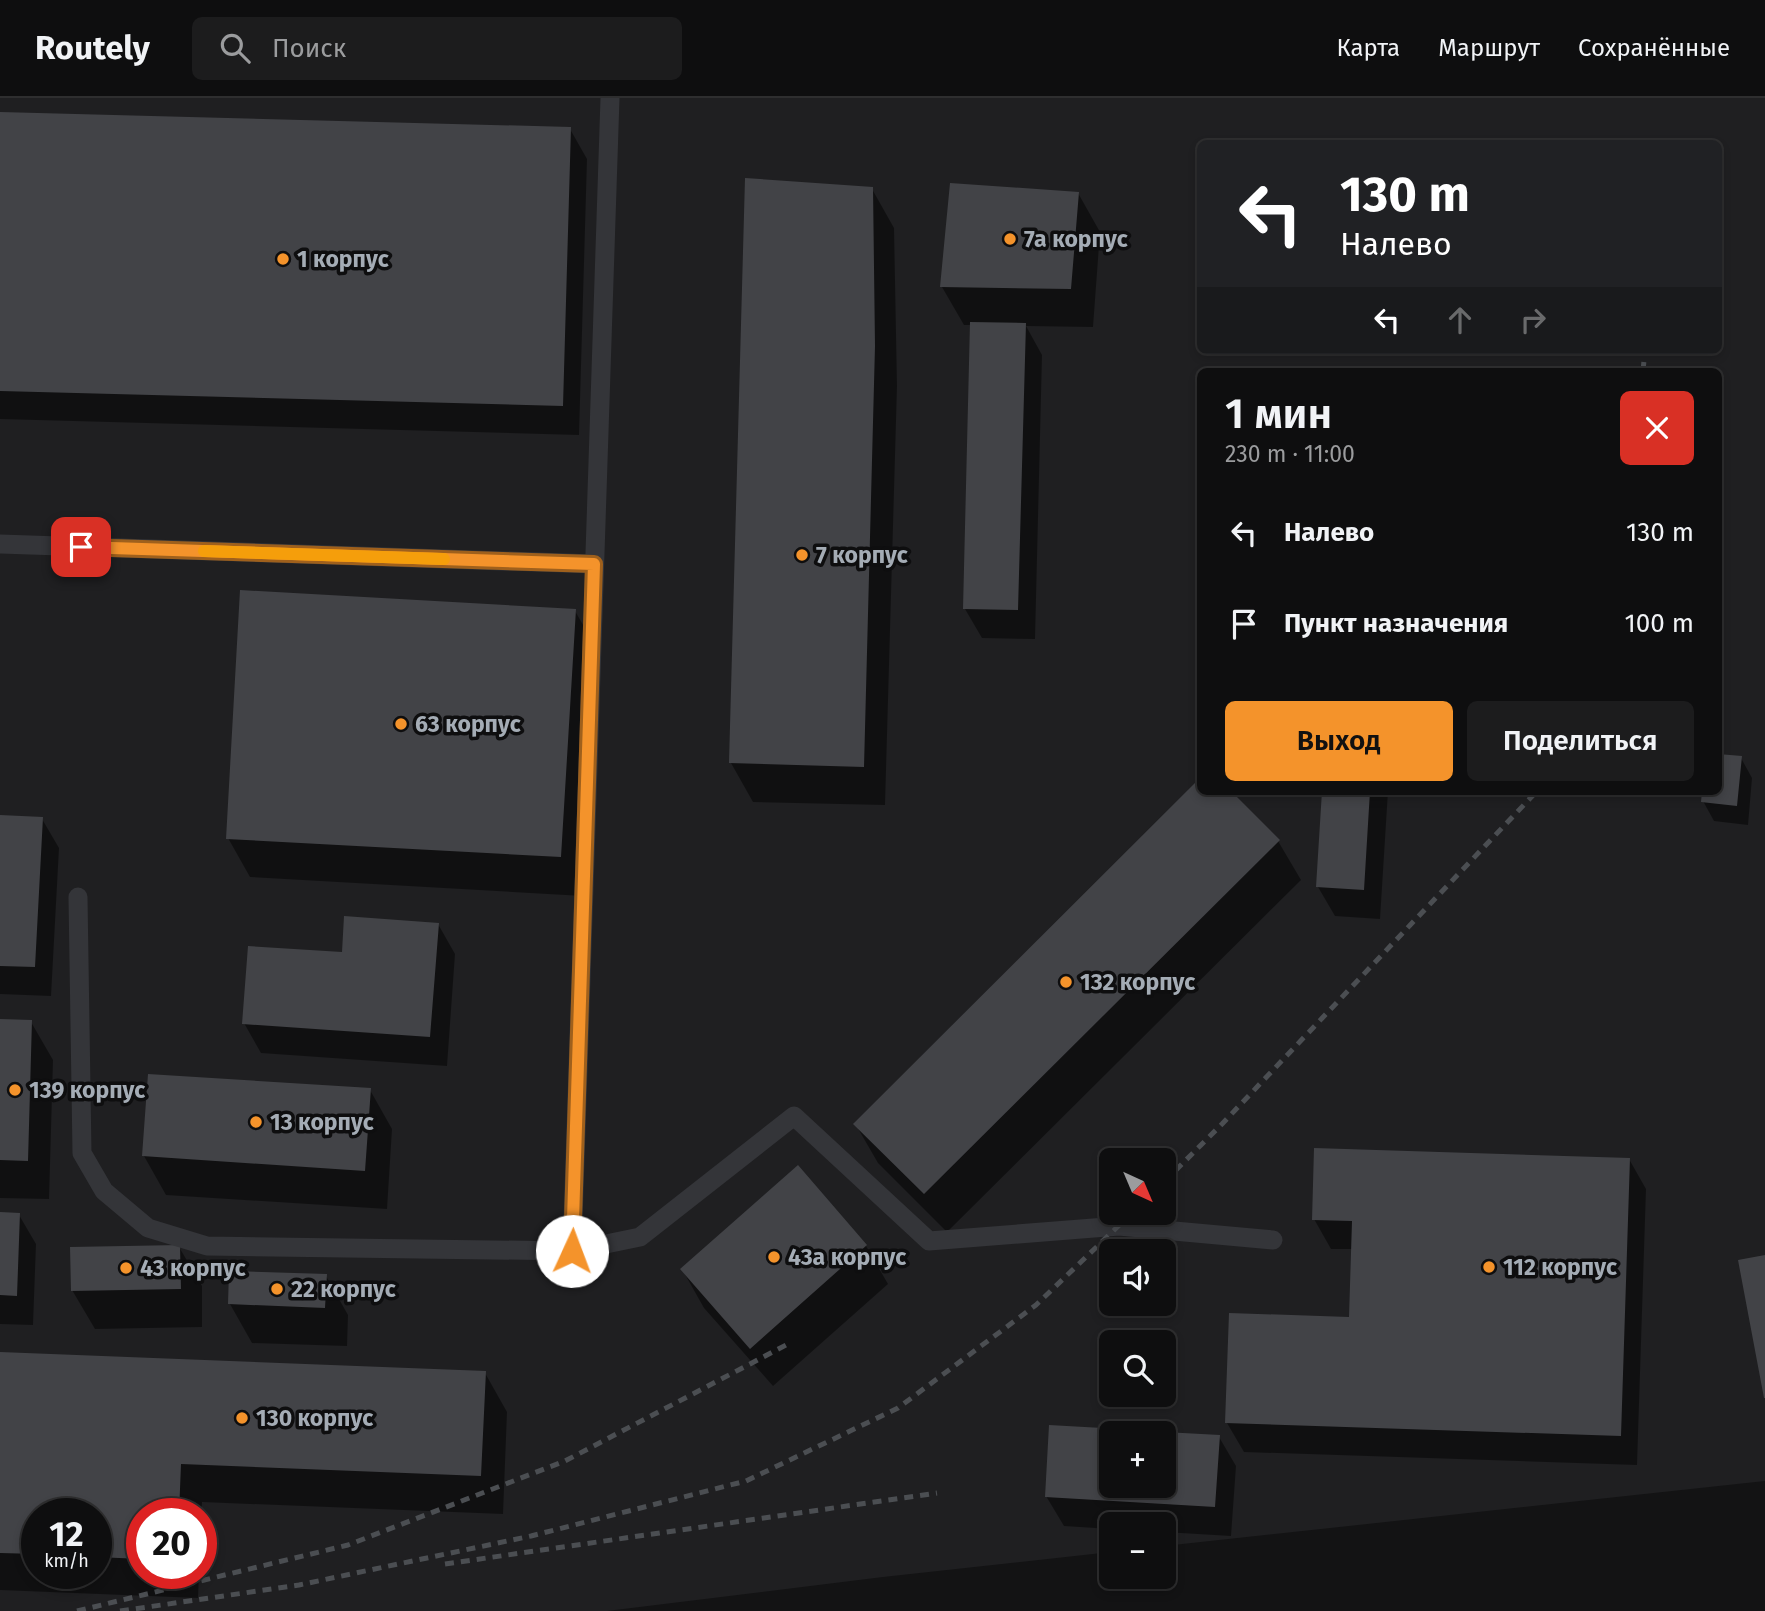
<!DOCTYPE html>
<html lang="ru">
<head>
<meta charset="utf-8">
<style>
	:root { --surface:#0e0e0f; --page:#1c1c1d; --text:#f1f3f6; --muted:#9b9c9e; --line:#2e2e2f; --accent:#f4932b }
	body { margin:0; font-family:"Fira Sans",sans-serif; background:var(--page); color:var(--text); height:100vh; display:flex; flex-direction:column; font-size:26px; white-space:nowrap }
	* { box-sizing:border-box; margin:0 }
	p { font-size:23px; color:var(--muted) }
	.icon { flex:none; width:38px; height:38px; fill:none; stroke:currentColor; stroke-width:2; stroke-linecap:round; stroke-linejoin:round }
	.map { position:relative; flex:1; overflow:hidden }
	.details { position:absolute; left:1197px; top:270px; width:525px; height:427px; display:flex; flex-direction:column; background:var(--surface); border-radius:10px; box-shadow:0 4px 10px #0003,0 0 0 2px var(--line) }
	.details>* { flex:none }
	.guide { position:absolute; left:1197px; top:42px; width:525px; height:214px; border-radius:10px; box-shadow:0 4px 10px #0003,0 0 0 2px var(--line); background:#202124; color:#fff; overflow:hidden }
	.needle { width:46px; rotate:136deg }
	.fabs { position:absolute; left:1099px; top:1050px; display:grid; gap:14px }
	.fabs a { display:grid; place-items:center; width:77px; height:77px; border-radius:10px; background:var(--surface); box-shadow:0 4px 10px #0003,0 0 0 2px var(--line); font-size:35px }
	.speed { position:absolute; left:21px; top:1400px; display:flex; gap:14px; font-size:35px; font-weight:700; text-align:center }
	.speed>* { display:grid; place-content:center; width:91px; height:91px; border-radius:50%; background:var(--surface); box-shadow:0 4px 10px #0003,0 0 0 2px var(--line); line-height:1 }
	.speed small { font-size:18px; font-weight:400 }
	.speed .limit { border:10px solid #d22; background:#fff; color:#111 }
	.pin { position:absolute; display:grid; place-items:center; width:60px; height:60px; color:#fff; margin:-30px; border-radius:14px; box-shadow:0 4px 10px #0006 }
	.me { position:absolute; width:77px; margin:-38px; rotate:2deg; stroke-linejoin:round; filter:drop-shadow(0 0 5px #0008) }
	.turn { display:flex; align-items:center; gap:24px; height:147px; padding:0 28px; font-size:32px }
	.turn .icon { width:91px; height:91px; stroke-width:2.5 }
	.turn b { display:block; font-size:49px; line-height:60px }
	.lanes { display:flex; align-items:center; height:66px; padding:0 28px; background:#0003; justify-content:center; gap:35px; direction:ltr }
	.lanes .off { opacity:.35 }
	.round { display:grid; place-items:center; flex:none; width:74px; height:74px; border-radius:10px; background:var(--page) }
	.summary { display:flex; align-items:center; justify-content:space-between; height:119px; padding:0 28px }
	h1 { font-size:42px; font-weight:600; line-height:52px }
	.cta { display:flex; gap:14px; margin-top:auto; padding:14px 28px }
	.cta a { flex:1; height:80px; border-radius:10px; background:var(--accent); color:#111; font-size:28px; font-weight:600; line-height:80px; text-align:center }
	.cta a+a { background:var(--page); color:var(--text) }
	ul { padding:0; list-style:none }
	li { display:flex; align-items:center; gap:21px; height:91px; padding:0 28px }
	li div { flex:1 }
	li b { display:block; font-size:26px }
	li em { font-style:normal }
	header { display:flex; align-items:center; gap:42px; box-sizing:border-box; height:98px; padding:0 35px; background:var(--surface); border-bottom:2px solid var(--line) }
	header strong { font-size:33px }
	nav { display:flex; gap:38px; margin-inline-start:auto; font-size:24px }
	.search { width:490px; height:63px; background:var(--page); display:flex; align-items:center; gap:18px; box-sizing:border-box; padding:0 24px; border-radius:10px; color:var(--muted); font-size:26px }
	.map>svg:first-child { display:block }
	.built { fill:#1f1f21; fill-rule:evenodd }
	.shadow { fill:#0007; fill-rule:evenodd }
	.building { fill:#424347 }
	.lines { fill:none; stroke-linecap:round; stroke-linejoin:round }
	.service { stroke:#343539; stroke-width:19 }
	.rail { stroke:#4b4e52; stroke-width:5; stroke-dasharray:9 7; stroke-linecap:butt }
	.route-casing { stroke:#9f601c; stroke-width:18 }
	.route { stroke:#f4932b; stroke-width:12 }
	.slow { stroke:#f59e0b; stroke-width:12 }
	.poi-dot { fill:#f4932b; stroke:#0e0e0f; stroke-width:2.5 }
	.labels { text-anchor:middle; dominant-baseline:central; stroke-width:7; stroke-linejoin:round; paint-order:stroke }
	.poi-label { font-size:23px; font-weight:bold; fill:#a4acb5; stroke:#0e0e0f; text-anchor:start }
</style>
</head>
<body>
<header>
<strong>Routely</strong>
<div class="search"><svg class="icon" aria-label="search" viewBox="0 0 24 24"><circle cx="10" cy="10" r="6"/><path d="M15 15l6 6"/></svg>Поиск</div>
<nav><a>Карта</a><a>Маршрут</a><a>Сохранённые</a></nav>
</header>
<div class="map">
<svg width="1765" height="1513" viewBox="0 0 1765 1513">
	<rect width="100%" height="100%" fill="#131314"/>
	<path class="built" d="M0,0H1765V1383L1164,1448V1426H1111V1454L883,1479L607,1513H0ZM1200,46H1718V252H1200ZM1200,273H1718V693H1200ZM1111,1062H1164V1115H1111ZM1111,1153H1164V1206H1111ZM1111,1244H1164V1297H1111ZM1111,1335H1164V1388H1111ZM37,1416H96V1475H37ZM142,1416H201V1475H142Z"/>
	<path class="shadow" d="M0,16L570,31L587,61L579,337L0,321Z
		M872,91L894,130L897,288L885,707L753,704L731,665Z
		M1078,95L1100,134L1093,229L1026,228L1042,257L1035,541L982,540L965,511L972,227H964L942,189Z
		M575,513L597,551L583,798L250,779L228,740Z
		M1741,660L1752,680L1748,727L1714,723L1703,703L1704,693H1718Z
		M1200,683V693H1228L1278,743L1301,782L947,1134L878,1065L856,1027Z
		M1324,693H1388L1380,821L1335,818L1318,789Z
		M0,719L42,721L59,750L51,898L0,896Z
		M438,826L455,856L447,968L261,955L244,925L344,856Z
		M0,923L31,924L53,962L49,1101L0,1100Z
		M370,992L392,1031L387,1111L166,1097L144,1058Z
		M1629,1061L1646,1091L1637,1367L1244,1354L1227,1325L1351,1221L1353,1151H1331L1314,1121Z
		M0,1116L19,1117L36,1146L33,1227L0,1226Z
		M866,1148L888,1186L773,1288L704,1210L682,1171Z
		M179,1149L202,1188V1229L95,1231L72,1192Z
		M326,1178L348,1217L347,1248L252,1245L230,1206Z
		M0,1256L485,1275L507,1314L503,1416L202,1404L201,1424V1416H142V1475H199L198,1500L0,1492ZM37,1416H96V1475H37Z
		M1051,1329L1162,1335H1111V1388H1164V1335L1219,1339L1236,1368L1231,1438L1164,1434V1426H1111V1431L1064,1428L1046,1398Z"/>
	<path class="building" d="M0,14L571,29L563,308L0,293Z
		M745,80L873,89L875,248L864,669L729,665Z
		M950,85L1079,94L1071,191L940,189Z
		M970,224L1026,225L1018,512L963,511Z
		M240,492L576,511L561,759L226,741Z
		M1718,656L1742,658L1737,708L1701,704L1702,693H1718Z
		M1200,680V693H1231L1280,742L924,1096L853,1026Z
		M1322,693H1370L1364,792L1316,789Z
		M0,717L43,719L35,869L0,868Z
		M344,818L439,825L430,939L242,926L248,848L342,854Z
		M0,921L32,922L28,1063L0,1062Z
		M148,976L371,990L365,1073L142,1058Z
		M1314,1050L1630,1060L1621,1338L1225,1325L1229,1215L1349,1219L1352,1123L1312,1122Z
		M798,1067L867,1147L750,1251L680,1171Z
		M0,1114L20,1115L17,1198L0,1197Z
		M180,1147L181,1191L71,1193L70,1149Z
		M1765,1157V1300H1764L1738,1162Z
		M229,1173L327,1176L325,1210L228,1206Z
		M0,1254L486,1273L481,1378L181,1366L179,1416H142V1461L96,1459V1416H37V1456L0,1455Z
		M1049,1327L1156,1333V1335H1111V1388H1164V1334L1220,1337L1215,1409L1045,1399Z"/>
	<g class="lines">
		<path class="service" d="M0,446L594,466
			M78,799L82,1055L104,1093L148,1130L207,1148L572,1153L610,0
			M572,1153L640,1139L794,1018L929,1143L1119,1128L1273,1142"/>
		<path class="rail" d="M1643,273L1645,252
			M1164,1084L1222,1026L1537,693
			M445,1466L937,1395
			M77,1513L348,1447L565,1363L788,1246
			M120,1513L299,1487L531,1438L746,1383L898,1310L1036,1207L1132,1115"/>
	</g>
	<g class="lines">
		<defs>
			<path id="route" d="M81,449L594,466L572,1153"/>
		</defs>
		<use href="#route" class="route-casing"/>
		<use href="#route" class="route"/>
		<path class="slow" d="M204,453L444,461"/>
	</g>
	<g class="poi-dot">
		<circle cx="1010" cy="141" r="7"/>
		<circle cx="283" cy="161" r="7"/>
		<circle cx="802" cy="457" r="7"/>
		<circle cx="401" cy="626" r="7"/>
		<circle cx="1066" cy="884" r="7"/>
		<circle cx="15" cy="992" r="7"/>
		<circle cx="256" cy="1024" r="7"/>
		<circle cx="774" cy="1159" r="7"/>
		<circle cx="1489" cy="1169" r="7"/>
		<circle cx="126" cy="1170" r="7"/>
		<circle cx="277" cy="1191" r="7"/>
		<circle cx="242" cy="1320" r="7"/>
	</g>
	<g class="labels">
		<g class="poi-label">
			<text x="1024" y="141">7а корпус</text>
			<text x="297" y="161">1 корпус</text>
			<text x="816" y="457">7 корпус</text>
			<text x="415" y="626">63 корпус</text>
			<text x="1080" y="884">132 корпус</text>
			<text x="29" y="992">139 корпус</text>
			<text x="270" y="1024">13 корпус</text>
			<text x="788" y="1159">43а корпус</text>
			<text x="1503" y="1169">112 корпус</text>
			<text x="140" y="1170">43 корпус</text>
			<text x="291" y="1191">22 корпус</text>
			<text x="256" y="1320">130 корпус</text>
		</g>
	</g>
</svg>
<div class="fabs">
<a><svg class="needle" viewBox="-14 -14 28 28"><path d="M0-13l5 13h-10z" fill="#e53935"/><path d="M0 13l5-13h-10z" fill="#9b9c9e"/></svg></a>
<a><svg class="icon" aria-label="sound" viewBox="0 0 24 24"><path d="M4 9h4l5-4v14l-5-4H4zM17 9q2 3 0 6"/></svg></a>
<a><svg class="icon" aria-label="search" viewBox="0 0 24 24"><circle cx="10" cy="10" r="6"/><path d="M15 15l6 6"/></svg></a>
<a>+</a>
<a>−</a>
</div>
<div class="speed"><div>12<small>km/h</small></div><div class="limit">20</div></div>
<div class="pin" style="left:81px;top:449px;background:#d93025"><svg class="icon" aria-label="arrive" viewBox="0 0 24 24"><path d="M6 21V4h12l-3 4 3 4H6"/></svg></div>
<svg class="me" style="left:572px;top:1153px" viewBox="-20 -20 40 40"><circle r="19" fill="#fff"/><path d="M0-13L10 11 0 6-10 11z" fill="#f4932b"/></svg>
<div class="guide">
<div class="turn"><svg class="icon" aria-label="left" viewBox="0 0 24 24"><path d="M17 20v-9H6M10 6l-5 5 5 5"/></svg><div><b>130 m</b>Налево</div></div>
<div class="lanes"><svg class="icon" aria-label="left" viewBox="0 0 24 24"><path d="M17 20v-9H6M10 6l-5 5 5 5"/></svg><svg class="icon off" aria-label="ahead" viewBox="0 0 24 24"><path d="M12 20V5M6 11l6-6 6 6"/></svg><svg class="icon off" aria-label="right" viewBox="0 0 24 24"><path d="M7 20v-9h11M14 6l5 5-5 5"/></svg></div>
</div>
<section class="details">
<div class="summary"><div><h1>1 мин</h1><p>230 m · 11:00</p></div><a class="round" style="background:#d93025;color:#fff"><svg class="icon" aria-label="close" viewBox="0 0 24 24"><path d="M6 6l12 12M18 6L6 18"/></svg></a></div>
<ul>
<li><svg class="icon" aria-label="left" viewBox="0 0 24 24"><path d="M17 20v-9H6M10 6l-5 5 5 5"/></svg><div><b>Налево</b></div><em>130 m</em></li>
<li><svg class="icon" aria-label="arrive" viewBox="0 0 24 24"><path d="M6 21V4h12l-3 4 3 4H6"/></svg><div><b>Пункт назначения</b></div><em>100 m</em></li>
</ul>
<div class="cta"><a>Выход</a><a>Поделиться</a></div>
</section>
</div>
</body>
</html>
